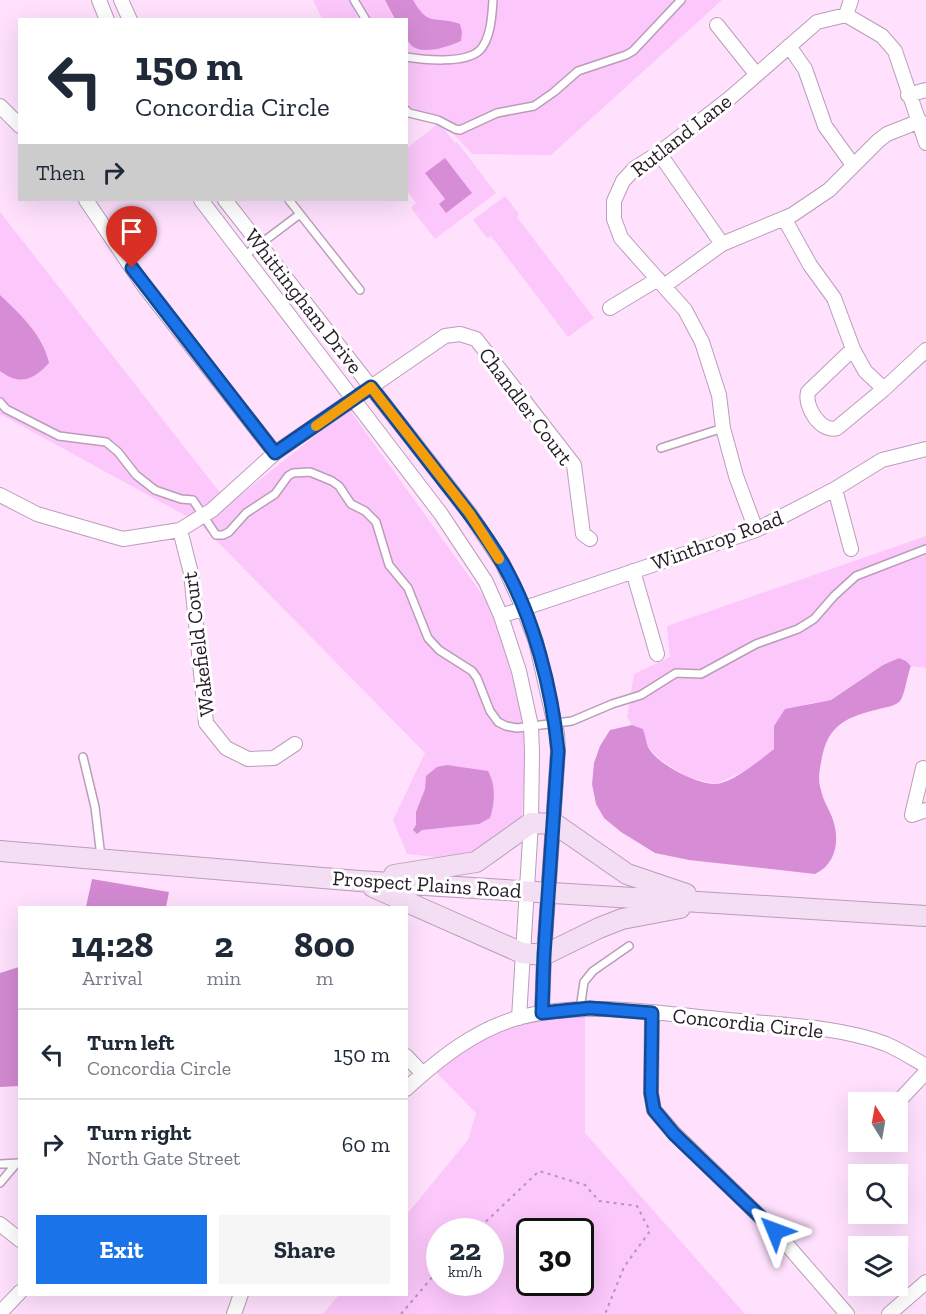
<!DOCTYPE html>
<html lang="en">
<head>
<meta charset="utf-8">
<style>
	:root { --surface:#fff; --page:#f6f6f7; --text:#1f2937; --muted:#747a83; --line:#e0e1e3; --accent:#1a73e8 }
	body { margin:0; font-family:"Zilla Slab",serif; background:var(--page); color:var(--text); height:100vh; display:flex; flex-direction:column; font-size:22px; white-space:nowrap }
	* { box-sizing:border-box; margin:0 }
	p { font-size:20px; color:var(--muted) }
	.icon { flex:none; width:33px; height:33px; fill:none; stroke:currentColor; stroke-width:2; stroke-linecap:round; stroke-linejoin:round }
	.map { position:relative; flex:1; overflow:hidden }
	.details { position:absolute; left:18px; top:906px; width:390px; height:390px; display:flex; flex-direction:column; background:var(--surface); border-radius:0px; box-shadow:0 6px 24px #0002 }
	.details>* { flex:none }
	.banner { position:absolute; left:18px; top:18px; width:390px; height:183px; border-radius:0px; box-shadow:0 6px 24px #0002; background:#fff; color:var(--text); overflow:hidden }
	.needle { width:39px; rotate:349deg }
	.tools { position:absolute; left:848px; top:1092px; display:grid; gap:12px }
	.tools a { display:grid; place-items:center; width:60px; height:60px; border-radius:0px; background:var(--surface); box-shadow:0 6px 24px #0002; font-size:30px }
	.speed { position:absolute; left:426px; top:1218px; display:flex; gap:12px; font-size:30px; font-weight:700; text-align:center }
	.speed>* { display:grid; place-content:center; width:78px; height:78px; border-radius:50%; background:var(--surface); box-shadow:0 6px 24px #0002; line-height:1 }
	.speed small { font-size:15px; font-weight:400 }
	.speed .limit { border:3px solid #111; border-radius:9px; background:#fff; color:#111 }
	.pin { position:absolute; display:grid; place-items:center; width:51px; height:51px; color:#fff; margin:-62px -26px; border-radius:50% 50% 50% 0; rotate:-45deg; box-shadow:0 0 6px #0007 }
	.pin .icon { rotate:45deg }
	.me { position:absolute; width:66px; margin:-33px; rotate:314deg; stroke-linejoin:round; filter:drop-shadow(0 0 4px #0008) }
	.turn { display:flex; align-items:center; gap:21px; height:126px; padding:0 18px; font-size:27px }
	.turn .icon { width:78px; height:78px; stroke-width:2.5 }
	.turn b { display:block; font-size:42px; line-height:51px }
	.then { display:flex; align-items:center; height:57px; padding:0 18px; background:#0003; gap:12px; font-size:22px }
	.eta { display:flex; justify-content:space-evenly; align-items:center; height:102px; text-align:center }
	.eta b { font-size:36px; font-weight:800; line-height:42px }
	.button { display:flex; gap:12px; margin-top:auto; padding:12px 18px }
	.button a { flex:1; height:69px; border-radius:0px; background:var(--accent); color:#fff; font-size:24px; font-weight:800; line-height:69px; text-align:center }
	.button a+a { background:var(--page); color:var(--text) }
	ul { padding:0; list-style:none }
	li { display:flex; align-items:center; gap:18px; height:90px; padding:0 18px; border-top:2px solid var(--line) }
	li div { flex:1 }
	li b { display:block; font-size:22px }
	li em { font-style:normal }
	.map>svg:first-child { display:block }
	.green { fill:#fcc7fb; fill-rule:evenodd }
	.forest { fill:#d289d1 }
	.water { fill:#d68dd6 }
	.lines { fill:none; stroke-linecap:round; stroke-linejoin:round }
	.lane-casing { stroke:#b99db9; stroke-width:10 }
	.street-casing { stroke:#b99db9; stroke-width:16 }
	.secondary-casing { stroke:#b99db9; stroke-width:22 }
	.path { stroke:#b099af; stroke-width:2; stroke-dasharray:3 4.5; stroke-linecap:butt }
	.lane { stroke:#fff; stroke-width:7 }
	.street { stroke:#fff; stroke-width:14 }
	.secondary { stroke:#f4def4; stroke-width:20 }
	.route-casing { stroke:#114b97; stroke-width:15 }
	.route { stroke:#1a73e8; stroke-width:10 }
	.slow { stroke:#f59e0b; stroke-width:10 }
	.labels { text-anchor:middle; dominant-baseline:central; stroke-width:6; stroke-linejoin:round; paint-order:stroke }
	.street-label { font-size:21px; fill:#251b25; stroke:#fff }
</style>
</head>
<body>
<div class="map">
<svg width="926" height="1314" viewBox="0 0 926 1314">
	<rect width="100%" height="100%" fill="#ffe1fe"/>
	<path class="green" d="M313,0H349L358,19H322Z
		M360,0H722L551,155L472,154L439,118L410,110L406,105V20L370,19Z
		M439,123L455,143L457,142L496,193L435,239L411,208L416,203L407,191V148Z
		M505,196L519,214L517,217L594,318L568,337L491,236L487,238L473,220Z
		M0,212L229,504L349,409L494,611L527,731L521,831L475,861L407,854L393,820L425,753L199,523L0,414Z
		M926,536V668L911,666L906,661L899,658L883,665L831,700L806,704L774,726V749L751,768L716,784L686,777L660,759L649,748L643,729L632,725L627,717L634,674L670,657L667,626Z
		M585,1011V1133L745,1314H323L339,1295L406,1294L407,1214L468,1140L476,1113L431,1067L499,1026ZM440,1232H490V1282H440ZM530,1232H580V1282H530Z"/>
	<path class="forest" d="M92,879L169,892L166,907H86Z
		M19,967V1086L0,1087V973Z"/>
	<path class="water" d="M385,0H413C429,28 434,15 460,24L462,32L461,41C447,47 415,59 407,39C405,34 406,25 406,20L395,19Z
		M445,158L472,193L446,213L439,204L445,199L425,173Z
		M0,295C20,314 43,335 49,363C33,380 20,386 0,371Z
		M899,658L906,661L911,666C907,675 905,695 900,701C896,705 889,707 883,708C847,717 827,723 821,763C819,772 818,781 821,790C823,801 830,810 833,820C840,841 836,864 815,874L689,860L655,853L621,832L604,818L596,804L592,784L594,763L600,746L610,730L632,725L643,729C645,734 646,741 648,747C657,764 696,784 715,784C732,784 761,759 774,749V726L785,709L831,700L883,665Z
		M447,765L488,771C496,785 495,803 490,818L479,824L422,830L417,834L413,830L416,825V812L425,789L426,776L437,767Z"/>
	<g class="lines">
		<defs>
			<path id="lane" d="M354,0L366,20
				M406,57C425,60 466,64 480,50C491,38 492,15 493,0
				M406,110L409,113L438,120L455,129L460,130L497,113L534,106L554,92L578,71L626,55L633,51L681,0
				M289,200L300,214
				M244,256L300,214L360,290
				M0,402L6,409L59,436L106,442L118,452L136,475L155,490L181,499L193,500L216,535H223L229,532L246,513L275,494L288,476L293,473L310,472L332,481L339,486L351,504L365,511L376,522L389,565L408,588L428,638L439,650L472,671L477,678L490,711L498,722L506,726L517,728L572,721L612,704L641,695L676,673L701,674L756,644L798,629L814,619L834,596L856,576L926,549
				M661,448L723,428
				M83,757L95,807L101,857
				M580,1009L584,982L593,971L629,946
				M0,1164L18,1163
				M0,1183L16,1164"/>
			<path id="street" d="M99,0L107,20
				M121,0L130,20
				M846,15L851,0
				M717,25L756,74
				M789,46L805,69L825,126L853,165
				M908,95L926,90
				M0,106L20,126
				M659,153L722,244
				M86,200L144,286L275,453
				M201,200L441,514L486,582L501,616L519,671L531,726L532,752L531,823L519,1018
				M225,200L470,514L503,564L523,608L536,642L557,734L558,751L544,955L542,1013
				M784,218L810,265L834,298L853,349L865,371L884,389
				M664,286L722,244L792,215L829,190L878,141L887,134L920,121
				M610,308L658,279
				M853,349L808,392C804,407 821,433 837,428L884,389L926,350
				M835,489L851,549
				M0,495L37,514L123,539L180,530L212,510L275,453L445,336L460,334L476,339L574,465L583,534L590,539
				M180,530L191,573L206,723L226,748L248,759L274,758L295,744
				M756,530L736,476L723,428L719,395L702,342L685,310L621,238L614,219V201L623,181L635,168L659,153L730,98L817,22L846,15L882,36L895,51L926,143
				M633,571L657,654
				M501,616L756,530L835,489L882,460L926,449
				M926,770L923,768L912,815L926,810
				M652,1013L651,1093L654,1110L674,1133L775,1231L847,1314
				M406,1056L423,1074
				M406,1089C440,1058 476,1029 521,1017C588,1000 661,1014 729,1020C779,1025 839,1026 886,1044C900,1050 914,1059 926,1066
				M897,1103L926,1072
				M0,1224L20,1240
				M0,1313L20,1292
				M234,1314L241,1294
				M889,1314L926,1282"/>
			<path id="secondary" d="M0,851L359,881L926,916
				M394,875L476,862L531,823L555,824L627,874L686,894
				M373,887L522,953L544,955L599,928L622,919L680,908"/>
		</defs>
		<use href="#lane" class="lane-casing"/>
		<use href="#street" class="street-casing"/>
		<use href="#secondary" class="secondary-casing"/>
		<path class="path" d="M475,1232L539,1171L585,1185L599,1201L637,1206L650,1231L624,1267L605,1314
			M401,1314L440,1268"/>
		<use href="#lane" class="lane"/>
		<use href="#street" class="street"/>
		<use href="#secondary" class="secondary"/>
	</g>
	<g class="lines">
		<defs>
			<path id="route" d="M132,268L275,453L371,387C397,420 422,453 447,485C467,510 487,536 503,564C534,618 552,689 558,751L544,955L542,1013L590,1008L652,1013L651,1093L654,1110L674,1134L775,1231"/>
		</defs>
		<use href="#route" class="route-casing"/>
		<use href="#route" class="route"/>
		<path class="slow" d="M316,426L371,387L470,514L499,559"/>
	</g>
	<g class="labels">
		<g class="street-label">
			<text transform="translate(681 135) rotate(-38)">Rutland Lane</text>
			<text transform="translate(304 301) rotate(52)">Whittingham Drive</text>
			<text transform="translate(526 406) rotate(53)">Chandler Court</text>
			<text transform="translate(717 540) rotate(-20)">Winthrop Road</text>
			<text transform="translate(198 644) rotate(-97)">Wakefield Court</text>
			<text transform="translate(427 884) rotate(4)">Prospect Plains Road</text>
			<text transform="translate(748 1023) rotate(6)">Concordia Circle</text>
		</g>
	</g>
</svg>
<div class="tools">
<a><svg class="needle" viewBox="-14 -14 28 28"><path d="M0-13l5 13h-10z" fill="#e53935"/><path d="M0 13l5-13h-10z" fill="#747a83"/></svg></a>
<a><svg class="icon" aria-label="search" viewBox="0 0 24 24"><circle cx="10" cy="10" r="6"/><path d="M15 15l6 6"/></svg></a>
<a><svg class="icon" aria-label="layers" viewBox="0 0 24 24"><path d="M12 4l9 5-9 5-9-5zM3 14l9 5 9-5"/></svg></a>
</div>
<div class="speed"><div>22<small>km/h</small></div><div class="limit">30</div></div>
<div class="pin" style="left:132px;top:268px;background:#d93025"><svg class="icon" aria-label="arrive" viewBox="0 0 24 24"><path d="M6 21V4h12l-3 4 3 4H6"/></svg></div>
<svg class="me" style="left:775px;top:1231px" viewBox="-20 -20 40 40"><path d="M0-17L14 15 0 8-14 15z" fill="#1a73e8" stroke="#fff" stroke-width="4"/></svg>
<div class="banner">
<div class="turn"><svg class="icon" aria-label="left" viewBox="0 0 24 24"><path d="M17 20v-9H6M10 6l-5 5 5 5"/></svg><div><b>150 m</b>Concordia Circle</div></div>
<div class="then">Then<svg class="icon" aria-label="right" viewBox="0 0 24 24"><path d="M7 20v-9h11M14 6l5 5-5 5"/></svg></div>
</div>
<section class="details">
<div class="eta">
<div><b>14:28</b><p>Arrival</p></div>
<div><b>2</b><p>min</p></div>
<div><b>800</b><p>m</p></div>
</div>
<ul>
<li><svg class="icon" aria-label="left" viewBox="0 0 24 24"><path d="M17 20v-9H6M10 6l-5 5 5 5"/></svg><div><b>Turn left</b><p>Concordia Circle</p></div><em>150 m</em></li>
<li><svg class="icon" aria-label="right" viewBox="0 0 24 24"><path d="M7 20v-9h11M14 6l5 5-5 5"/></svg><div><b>Turn right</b><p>North Gate Street</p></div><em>60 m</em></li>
</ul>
<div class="button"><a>Exit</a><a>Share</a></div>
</section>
</div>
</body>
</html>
